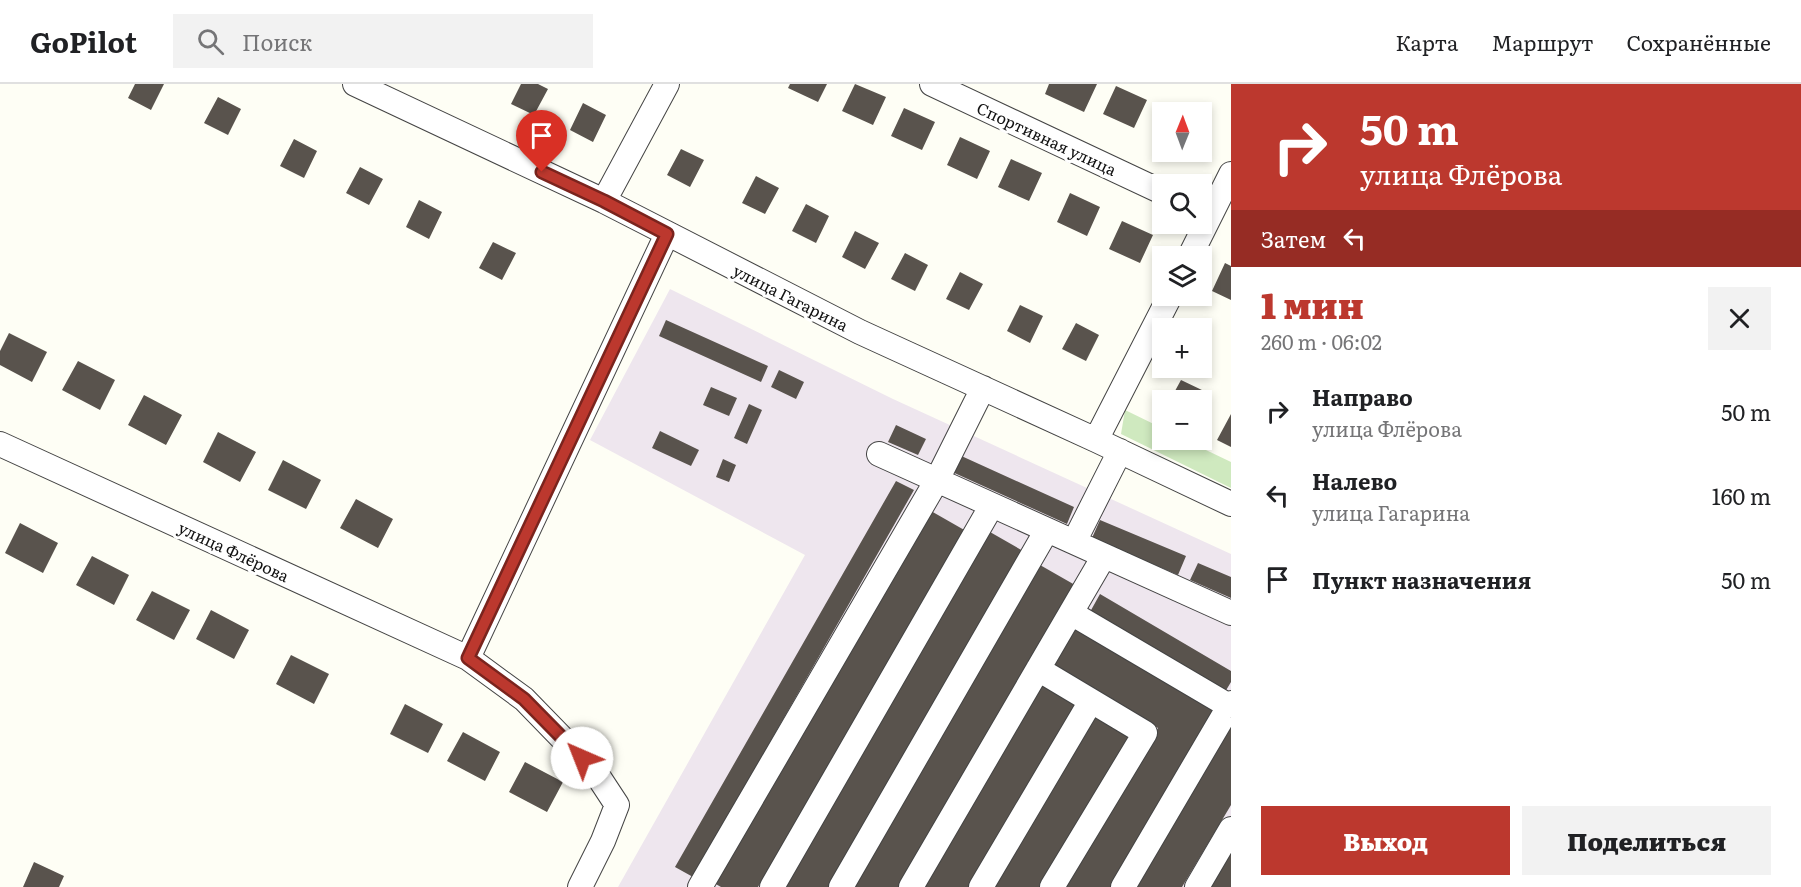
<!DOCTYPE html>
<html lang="ru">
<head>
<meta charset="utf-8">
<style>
	:root { --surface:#fff; --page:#f2f2f2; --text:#202124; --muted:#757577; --line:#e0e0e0; --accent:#bc382e }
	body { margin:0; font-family:Literata,serif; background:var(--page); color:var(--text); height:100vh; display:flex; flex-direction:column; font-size:22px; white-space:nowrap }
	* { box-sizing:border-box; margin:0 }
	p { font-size:20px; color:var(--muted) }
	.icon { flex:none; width:33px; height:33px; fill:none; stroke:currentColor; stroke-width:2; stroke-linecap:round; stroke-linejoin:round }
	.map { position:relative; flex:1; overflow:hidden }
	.details { display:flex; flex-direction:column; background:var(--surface); width:570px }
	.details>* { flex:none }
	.hud { background:#bc382e; color:#fff; overflow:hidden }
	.needle { width:39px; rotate:1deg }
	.fabs { position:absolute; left:1152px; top:18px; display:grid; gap:12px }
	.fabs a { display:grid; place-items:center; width:60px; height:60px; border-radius:0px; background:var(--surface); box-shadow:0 3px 9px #0003; font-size:30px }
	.pin { position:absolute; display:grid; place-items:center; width:51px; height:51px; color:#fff; margin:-62px -26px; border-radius:50% 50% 50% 0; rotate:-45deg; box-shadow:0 0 6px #0007 }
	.pin .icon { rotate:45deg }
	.me { position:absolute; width:66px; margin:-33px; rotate:316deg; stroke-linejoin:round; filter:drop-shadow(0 0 4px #0008) }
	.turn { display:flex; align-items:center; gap:21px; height:126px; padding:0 30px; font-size:27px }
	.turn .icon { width:78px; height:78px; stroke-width:2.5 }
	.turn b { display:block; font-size:42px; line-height:51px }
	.then { display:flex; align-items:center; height:57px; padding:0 30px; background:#0003; gap:12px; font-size:22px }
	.round { display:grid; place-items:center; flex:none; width:63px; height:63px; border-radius:0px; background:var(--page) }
	.overview { display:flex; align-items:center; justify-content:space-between; height:102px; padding:0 30px }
	h1 { font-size:36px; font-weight:800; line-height:45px; color:var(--accent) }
	.button { display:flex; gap:12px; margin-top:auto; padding:12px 30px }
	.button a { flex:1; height:69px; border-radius:0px; background:var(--accent); color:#fff; font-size:24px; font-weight:800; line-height:69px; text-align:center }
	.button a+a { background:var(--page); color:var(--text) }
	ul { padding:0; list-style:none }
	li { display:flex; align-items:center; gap:18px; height:84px; padding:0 30px }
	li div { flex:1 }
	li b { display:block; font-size:22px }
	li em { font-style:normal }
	header { display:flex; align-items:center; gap:36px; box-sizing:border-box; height:84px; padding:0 30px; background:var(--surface); border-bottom:2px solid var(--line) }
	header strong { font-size:28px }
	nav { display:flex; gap:33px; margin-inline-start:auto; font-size:21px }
	.search { width:420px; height:54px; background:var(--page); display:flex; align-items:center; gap:15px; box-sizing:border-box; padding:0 21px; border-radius:0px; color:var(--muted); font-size:22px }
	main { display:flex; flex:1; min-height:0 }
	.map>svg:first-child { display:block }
	.industrial { fill:#eee6ee }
	.green { fill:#cfe9bf }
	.building { fill:#59534d }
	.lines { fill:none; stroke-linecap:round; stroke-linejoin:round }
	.minor-casing { stroke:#444; stroke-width:26 }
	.minor { stroke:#fff; stroke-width:24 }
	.route-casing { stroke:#7a241e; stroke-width:15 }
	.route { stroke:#bc382e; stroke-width:10 }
	.labels { text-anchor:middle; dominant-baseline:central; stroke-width:6; stroke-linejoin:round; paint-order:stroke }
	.street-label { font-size:16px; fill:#111; stroke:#fff }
</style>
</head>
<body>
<header>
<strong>GoPilot</strong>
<div class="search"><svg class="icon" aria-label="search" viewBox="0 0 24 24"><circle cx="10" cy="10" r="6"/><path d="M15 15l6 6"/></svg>Поиск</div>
<nav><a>Карта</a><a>Маршрут</a><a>Сохранённые</a></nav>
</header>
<main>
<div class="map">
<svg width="1231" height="803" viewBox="0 0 1231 803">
	<rect width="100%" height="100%" fill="#fefef5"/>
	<path class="industrial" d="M670,205L893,315L1231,470V803H618L805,471L590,356Z"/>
	<path class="green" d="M1125,326L1162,344V356H1185L1231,378V404L1121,350Z"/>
	<path class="building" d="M135,0H164L151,26L128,14Z
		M521,0H538L548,5L534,31L511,20Z
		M790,0H827L818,18L788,4Z
		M855,0L886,13L873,41L842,27Z
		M1049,0H1097L1084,28L1045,10Z
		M1116,2L1147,16L1134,44L1103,30Z
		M218,13L241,25L228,51L204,39Z
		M583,19L606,31L593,58L570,46Z
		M904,24L935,38L922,66L891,52Z
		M960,53L990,67L977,95L947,81Z
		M294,55L317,67L304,94L280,82Z
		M681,65L704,76L690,103L667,91Z
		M1011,75L1042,89L1029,117L998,103Z
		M360,83L383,95L369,121L346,109Z
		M756,92L779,104L765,130L742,119Z
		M1070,109L1100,123L1087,152L1057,138Z
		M419,116L442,128L429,155L406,143Z
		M806,120L829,132L816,159L792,147Z
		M1122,137L1153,151L1140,179L1109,165Z
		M855,147L879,159L865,185L842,173Z
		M493,158L516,169L502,196L479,184Z
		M905,169L928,181L915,207L891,195Z
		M1225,179L1231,182V216L1212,207Z
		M960,188L983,200L969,226L946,215Z
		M1020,221L1043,232L1030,259L1007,247Z
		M666,236L768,282L761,298L659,252Z
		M1076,239L1099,251L1086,277L1062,265Z
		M9,249L47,268L32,298L0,281V267Z
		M78,277L115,296L100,326L62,306Z
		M779,286L804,298L796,315L771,303Z
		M1181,296L1204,307L1199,316H1170Z
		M711,303L737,314L729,332L703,321Z
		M144,311L182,331L166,361L128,341Z
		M749,320L762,326L747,360L734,354Z
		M1231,330V363L1217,356Z
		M896,341L926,355L918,371L888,358Z
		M660,347L699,366L691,382L652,364Z
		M218,348L256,368L240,398L203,378Z
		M957,370L1074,423L1067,440L950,387Z
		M723,375L736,381L729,398L716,393Z
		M283,376L321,396L306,425L268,406Z
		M896,397L914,406L693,793L675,783Z
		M356,415L393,435L378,464L340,444Z
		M931,427L966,447L758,803H721L714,799Z
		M1100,436L1186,472L1178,491L1092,454Z
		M20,439L58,459L43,489L5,469Z
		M990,448L1023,467L828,803H783Z
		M92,472L129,491L114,521L76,501Z
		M1198,479L1231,493V514L1190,496Z
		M1040,481L1075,501L900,803H853Z
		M152,507L190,526L174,556L136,536Z
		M1100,510L1231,587V598L1225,608L1090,528Z
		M211,526L249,546L234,575L196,555Z
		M1075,544L1216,628L1111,803H1063L1158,644L1053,581Z
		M291,571L329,590L314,620L276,600Z
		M1043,600L1077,620L969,803H922Z
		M405,620L443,640L428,669L390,650Z
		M1095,632L1129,652L1039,803H993Z
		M1231,640V721L1182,803H1135Z
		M463,648L500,668L485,697L447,677Z
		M525,678L563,698L547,728L509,708Z
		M1231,769V803H1211Z
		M34,778L64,792L59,803H23Z"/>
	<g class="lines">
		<defs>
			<path id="minor" d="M355,0L604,117L860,248L1096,356L1231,420
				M932,0L1162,108
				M604,117L667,0
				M1190,172L1231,90
				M1096,356L1170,212
				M0,360L468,574L524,615L596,689L617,721L603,757L580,803
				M879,370L1231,529
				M1074,458L1120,367
				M1071,529L1229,622
				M468,574L667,150
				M1038,585L1145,649L1052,803
				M700,803L937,396L983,304
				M772,803L992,421
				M841,803L1047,446
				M911,803L1104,472
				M981,803L1091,617
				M1123,803L1231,619
				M1197,803L1231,745"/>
		</defs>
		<use href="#minor" class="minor-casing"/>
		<use href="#minor" class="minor"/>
	</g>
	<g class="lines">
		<defs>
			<path id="route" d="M542,88L604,117L667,150L468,574L524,615L582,674"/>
		</defs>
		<use href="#route" class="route-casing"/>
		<use href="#route" class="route"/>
	</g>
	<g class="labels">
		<g class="street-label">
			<text transform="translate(1047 54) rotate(25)">Спортивная улица</text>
			<text transform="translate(791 213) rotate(27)">улица Гагарина</text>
			<text transform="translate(234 467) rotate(25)">улица Флёрова</text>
		</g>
	</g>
</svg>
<div class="fabs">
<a><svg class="needle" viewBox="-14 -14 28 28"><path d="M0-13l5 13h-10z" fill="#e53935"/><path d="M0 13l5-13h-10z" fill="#757577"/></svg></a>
<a><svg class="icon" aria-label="search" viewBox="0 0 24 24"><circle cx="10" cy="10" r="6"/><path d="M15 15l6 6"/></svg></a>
<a><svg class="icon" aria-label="layers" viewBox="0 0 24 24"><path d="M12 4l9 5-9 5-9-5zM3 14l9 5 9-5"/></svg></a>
<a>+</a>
<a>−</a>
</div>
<div class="pin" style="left:542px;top:88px;background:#d93025"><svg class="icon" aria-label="arrive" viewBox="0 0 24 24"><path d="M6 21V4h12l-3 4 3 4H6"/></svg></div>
<svg class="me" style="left:582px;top:674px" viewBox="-20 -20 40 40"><circle r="19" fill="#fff"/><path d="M0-13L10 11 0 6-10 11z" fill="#bc382e"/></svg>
</div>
<section class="details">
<div class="hud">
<div class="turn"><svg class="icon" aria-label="right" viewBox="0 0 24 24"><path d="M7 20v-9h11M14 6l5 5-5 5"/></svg><div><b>50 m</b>улица Флёрова</div></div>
<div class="then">Затем<svg class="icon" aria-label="left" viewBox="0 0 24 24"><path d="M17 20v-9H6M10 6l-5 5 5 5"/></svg></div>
</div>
<div class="overview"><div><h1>1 мин</h1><p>260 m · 06:02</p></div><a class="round"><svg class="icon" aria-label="close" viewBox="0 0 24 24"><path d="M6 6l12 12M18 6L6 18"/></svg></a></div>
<ul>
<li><svg class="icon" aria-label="right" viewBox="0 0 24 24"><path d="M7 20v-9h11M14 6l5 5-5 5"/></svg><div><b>Направо</b><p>улица Флёрова</p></div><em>50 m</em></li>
<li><svg class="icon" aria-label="left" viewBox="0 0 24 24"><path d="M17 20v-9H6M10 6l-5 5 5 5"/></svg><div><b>Налево</b><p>улица Гагарина</p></div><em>160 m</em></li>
<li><svg class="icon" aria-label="arrive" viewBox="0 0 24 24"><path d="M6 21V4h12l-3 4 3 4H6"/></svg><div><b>Пункт назначения</b></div><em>50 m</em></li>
</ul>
<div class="button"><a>Выход</a><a>Поделиться</a></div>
</section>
</main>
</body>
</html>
